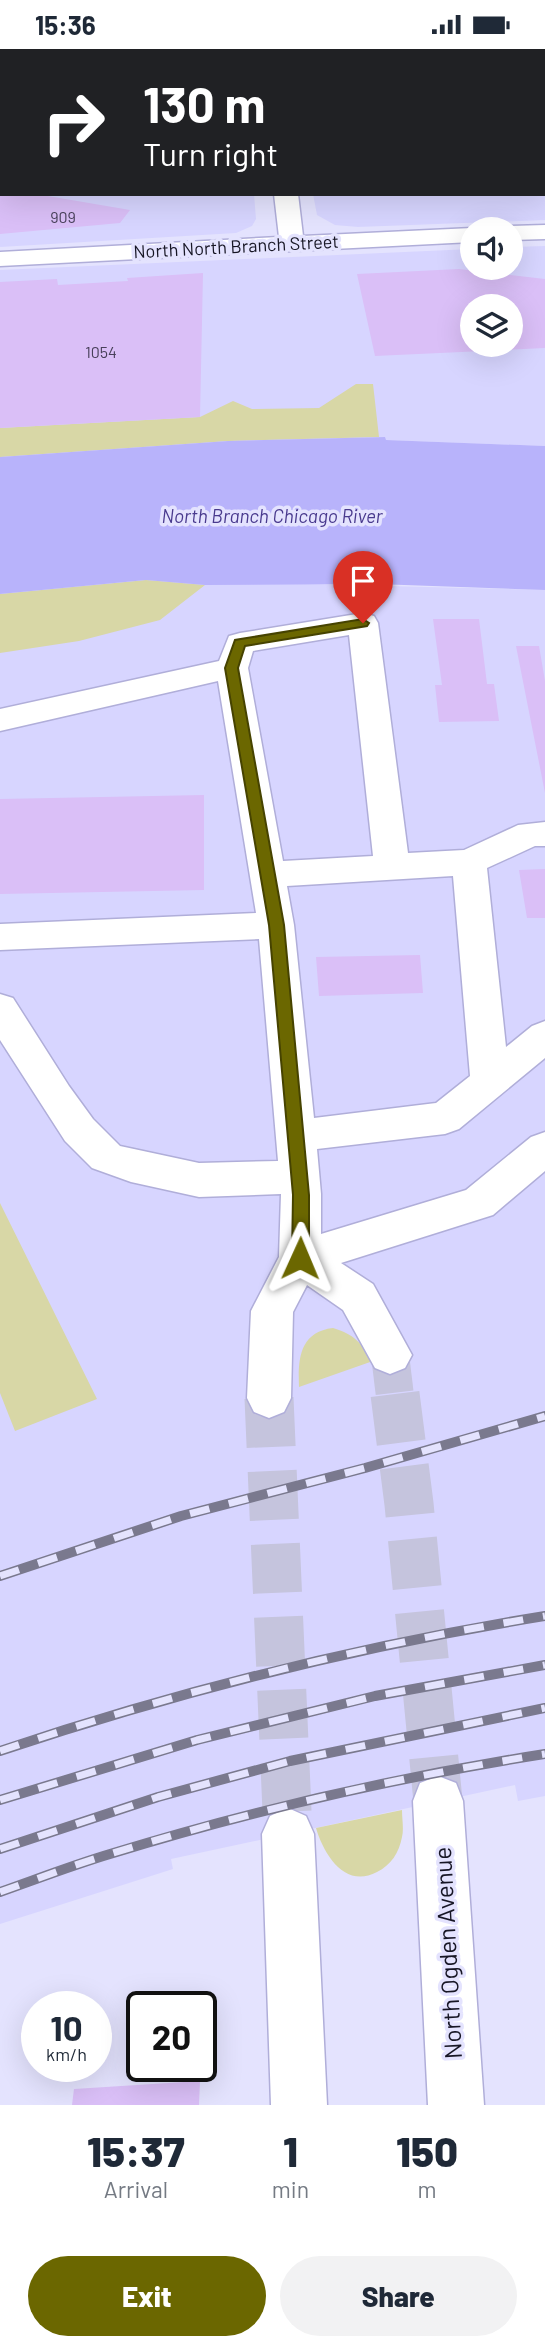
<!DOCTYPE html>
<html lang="en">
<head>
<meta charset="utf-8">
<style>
	:root { --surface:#fff; --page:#f2f2f3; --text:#1f2937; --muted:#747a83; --accent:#6b6700 }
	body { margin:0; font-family:Barlow,sans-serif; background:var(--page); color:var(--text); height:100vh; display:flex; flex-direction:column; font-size:26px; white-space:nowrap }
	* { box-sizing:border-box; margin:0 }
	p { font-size:23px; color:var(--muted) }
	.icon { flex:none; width:38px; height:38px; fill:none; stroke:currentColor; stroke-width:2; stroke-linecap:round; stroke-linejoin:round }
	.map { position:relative; height:2056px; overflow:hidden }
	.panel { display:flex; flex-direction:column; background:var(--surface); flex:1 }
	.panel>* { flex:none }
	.banner { position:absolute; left:0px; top:0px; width:546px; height:147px; box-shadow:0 7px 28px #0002; background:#202124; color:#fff; overflow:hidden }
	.buttons { position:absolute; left:460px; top:168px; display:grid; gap:14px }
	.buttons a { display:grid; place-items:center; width:63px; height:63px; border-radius:50%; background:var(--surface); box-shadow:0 7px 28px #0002; font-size:35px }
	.speed { position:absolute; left:21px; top:1942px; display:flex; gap:14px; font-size:35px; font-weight:700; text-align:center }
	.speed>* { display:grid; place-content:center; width:91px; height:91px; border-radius:50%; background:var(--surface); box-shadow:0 7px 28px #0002; line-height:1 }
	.speed small { font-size:18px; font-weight:400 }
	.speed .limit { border:4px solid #111; border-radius:10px; background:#fff; color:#111 }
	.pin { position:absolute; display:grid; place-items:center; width:60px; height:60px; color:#fff; margin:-72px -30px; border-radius:50% 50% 50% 0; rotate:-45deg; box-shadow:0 0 7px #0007 }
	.pin .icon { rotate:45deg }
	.me { position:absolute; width:77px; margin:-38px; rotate:1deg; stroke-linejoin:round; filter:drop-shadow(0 0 5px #0008) }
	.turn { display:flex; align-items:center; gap:24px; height:147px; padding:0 28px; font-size:32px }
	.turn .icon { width:91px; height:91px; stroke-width:2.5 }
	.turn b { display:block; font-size:49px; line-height:60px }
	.eta { display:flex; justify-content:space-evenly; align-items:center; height:119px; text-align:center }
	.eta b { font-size:42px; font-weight:800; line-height:49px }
	.cta { display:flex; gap:14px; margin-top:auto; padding:14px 28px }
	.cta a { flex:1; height:80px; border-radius:42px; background:var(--accent); color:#fff; font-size:28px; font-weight:800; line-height:80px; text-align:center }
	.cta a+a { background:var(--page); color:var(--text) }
	.status { display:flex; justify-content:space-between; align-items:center; height:49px; padding:0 35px; background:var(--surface); direction:ltr }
	.status svg { height:19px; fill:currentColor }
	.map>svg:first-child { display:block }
	.built { fill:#d7d5ff; fill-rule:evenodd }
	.green { fill:#d8d7a6 }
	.water { fill:#b8b3fb }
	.building { fill:#dabff7; fill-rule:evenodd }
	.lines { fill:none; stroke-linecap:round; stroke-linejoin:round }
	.minor-tunnel-far1 { stroke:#c5c4dd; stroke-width:38; stroke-dasharray:38 19; stroke-linecap:butt }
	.minor-tunnel { stroke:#c5c4dd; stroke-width:49; stroke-dasharray:49 24; stroke-linecap:butt }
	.minor-casing { stroke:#b0aed9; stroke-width:3 }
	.minor { fill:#fff; fill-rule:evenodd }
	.rail-casing { stroke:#7a798e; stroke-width:10 }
	.rail { stroke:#e4e3fe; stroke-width:7; stroke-dasharray:20; stroke-linecap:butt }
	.route { fill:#6b6700; stroke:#464300; stroke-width:2 }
	.labels { text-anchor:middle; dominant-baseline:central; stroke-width:7; stroke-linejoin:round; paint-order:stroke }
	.far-number-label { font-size:16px; fill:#48405a }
	.far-street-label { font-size:18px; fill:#171625; stroke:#e4e3fe }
	.far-water-label { font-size:19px; font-style:italic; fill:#493a8e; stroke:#e4e3fe }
	.near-street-label { font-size:24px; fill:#171625; stroke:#e4e3fe }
</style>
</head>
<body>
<div class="status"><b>15:36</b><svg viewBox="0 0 49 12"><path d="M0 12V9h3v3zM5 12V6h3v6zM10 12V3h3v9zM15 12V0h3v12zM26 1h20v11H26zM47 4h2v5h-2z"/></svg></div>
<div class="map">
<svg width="545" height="2056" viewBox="0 0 545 2056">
	<rect width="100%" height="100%" fill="#e4e3fe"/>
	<path class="built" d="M0,0H358L2,2V39Z
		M394,0H545V171L358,178L335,176L317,166L313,145H544V2Z
		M0,75L2,145H254L256,170L252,177L236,184L0,198Z
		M545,197V397L386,391L384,388L228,392L0,408V221L472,200V219H511V198ZM472,257H511V296H472Z
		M146,531L545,541V1747L518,1752L515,1736L171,1810L173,1820L0,1875V545Z"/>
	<path class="green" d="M356,335H373L379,388L228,392L0,408V379L200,368L233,352L252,360L319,359Z
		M146,531L205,536L160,571L79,592L0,604V545Z
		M0,1154L97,1350L15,1382L0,1344Z
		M333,1279C354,1285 361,1294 373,1312L299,1338C298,1311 299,1283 333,1279Z
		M402,1761C402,1770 404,1780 402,1788C399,1804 391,1816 377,1823C345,1840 324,1806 316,1779Z"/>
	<path class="water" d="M385,388L386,391L545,397V541L376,535L205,536L146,531L0,545V408L228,392Z"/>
	<path class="building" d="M0,145H36L130,161L120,174L0,185Z
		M459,220L545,230V299L375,307L357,225ZM472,257H511V296H472Z
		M203,224L200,368L0,379V233L57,230L58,236L128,232L127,229Z
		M433,570H479L487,635H494L499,672L439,673L435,636H442Z
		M516,597H539L545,632V744Z
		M204,746V841L0,845V750Z
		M545,820V869H527L519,821Z
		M420,906L423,944L319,947L316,908Z
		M200,2032L199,2056H72L74,2040Z"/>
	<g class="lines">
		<path class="minor-tunnel-far1" d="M390,1306L395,1347"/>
		<path class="minor-tunnel" d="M395,1345L409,1455L438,1752
			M269,1349L288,1785"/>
		<defs>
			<path id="minor" d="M365,0H387L364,2Z
				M544,21H545V35H544Z
				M0,52H2V66H0Z
				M274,145H298L303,187L472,179L478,180H472V193L0,217V203L279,188Z
				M545,176V190L511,191V180H501L511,177Z
				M363,564L374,567L378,574L408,804L464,801L518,776L545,773V797H535L487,819L506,998L532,977L545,972V1009L459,1080L445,1085L317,1100L321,1145V1185L466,1141L531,1088L545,1083V1122L493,1166L341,1214L373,1235L412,1306L405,1319L390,1325L375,1319L343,1261L307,1236L293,1263L291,1349L284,1363L269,1369L254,1363L247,1349L251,1262L279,1208L281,1145L199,1148L131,1133L92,1119L65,1092L0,991V945L13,949L69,1037L93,1070L120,1097L199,1114L278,1112L259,890L0,901V875L256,864L218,632L0,682V660L219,612L229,587L240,584ZM349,586L373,807L283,812L248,619L253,602ZM453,827L470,1027L436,1054L314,1069L294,876L287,837Z
				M438,1727L456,1734L463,1752L484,2056H428L413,1752L420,1734Z
				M288,1759L306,1767L314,1785L327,2056H271L262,1785L270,1767Z"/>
		</defs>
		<use href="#minor" class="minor-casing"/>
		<use href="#minor" class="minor"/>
		<defs>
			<path id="rail" d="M0,1527L181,1467L365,1419L545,1367
				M0,1702C179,1642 359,1597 545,1567
				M0,1751L197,1691L375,1647L545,1616
				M0,1800L158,1748L290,1712L545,1659
				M0,1843C37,1830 73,1816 110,1805C253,1761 398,1728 545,1705"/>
		</defs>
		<use href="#rail" class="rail-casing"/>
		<use href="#rail" class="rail"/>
	</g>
	<path class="route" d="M363,570L369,574L367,577L245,597L238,619L284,876L309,1146V1209L306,1214L300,1216L294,1214L292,1209L293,1146L269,876L225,619L235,591Z"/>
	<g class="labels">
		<g class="far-number-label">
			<text x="63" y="167">909</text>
			<text x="101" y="302">1054</text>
		</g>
		<g class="far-street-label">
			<text transform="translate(236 197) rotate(-3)">North North Branch Street</text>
		</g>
		<g class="far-water-label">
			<text x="272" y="466">North Branch Chicago River</text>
		</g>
		<g class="near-street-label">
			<text transform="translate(447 1904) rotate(-93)">North Ogden Avenue</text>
		</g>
	</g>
</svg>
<div class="buttons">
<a><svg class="icon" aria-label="sound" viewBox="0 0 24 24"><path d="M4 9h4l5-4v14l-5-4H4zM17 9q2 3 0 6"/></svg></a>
<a><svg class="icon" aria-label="layers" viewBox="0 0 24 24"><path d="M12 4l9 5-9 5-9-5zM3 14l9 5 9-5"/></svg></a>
</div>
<div class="speed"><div>10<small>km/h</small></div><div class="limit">20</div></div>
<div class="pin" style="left:363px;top:574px;background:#d93025"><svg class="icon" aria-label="arrive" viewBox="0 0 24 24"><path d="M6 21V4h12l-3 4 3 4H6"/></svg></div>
<svg class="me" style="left:300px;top:1209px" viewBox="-20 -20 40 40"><path d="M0-17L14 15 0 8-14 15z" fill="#6b6700" stroke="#fff" stroke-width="4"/></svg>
<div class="banner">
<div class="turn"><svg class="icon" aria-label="right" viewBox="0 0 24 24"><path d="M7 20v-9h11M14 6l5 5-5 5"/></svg><div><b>130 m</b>Turn right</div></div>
</div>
</div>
<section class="panel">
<div class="eta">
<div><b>15:37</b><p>Arrival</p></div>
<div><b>1</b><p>min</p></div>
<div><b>150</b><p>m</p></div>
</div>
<div class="cta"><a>Exit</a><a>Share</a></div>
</section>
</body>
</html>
